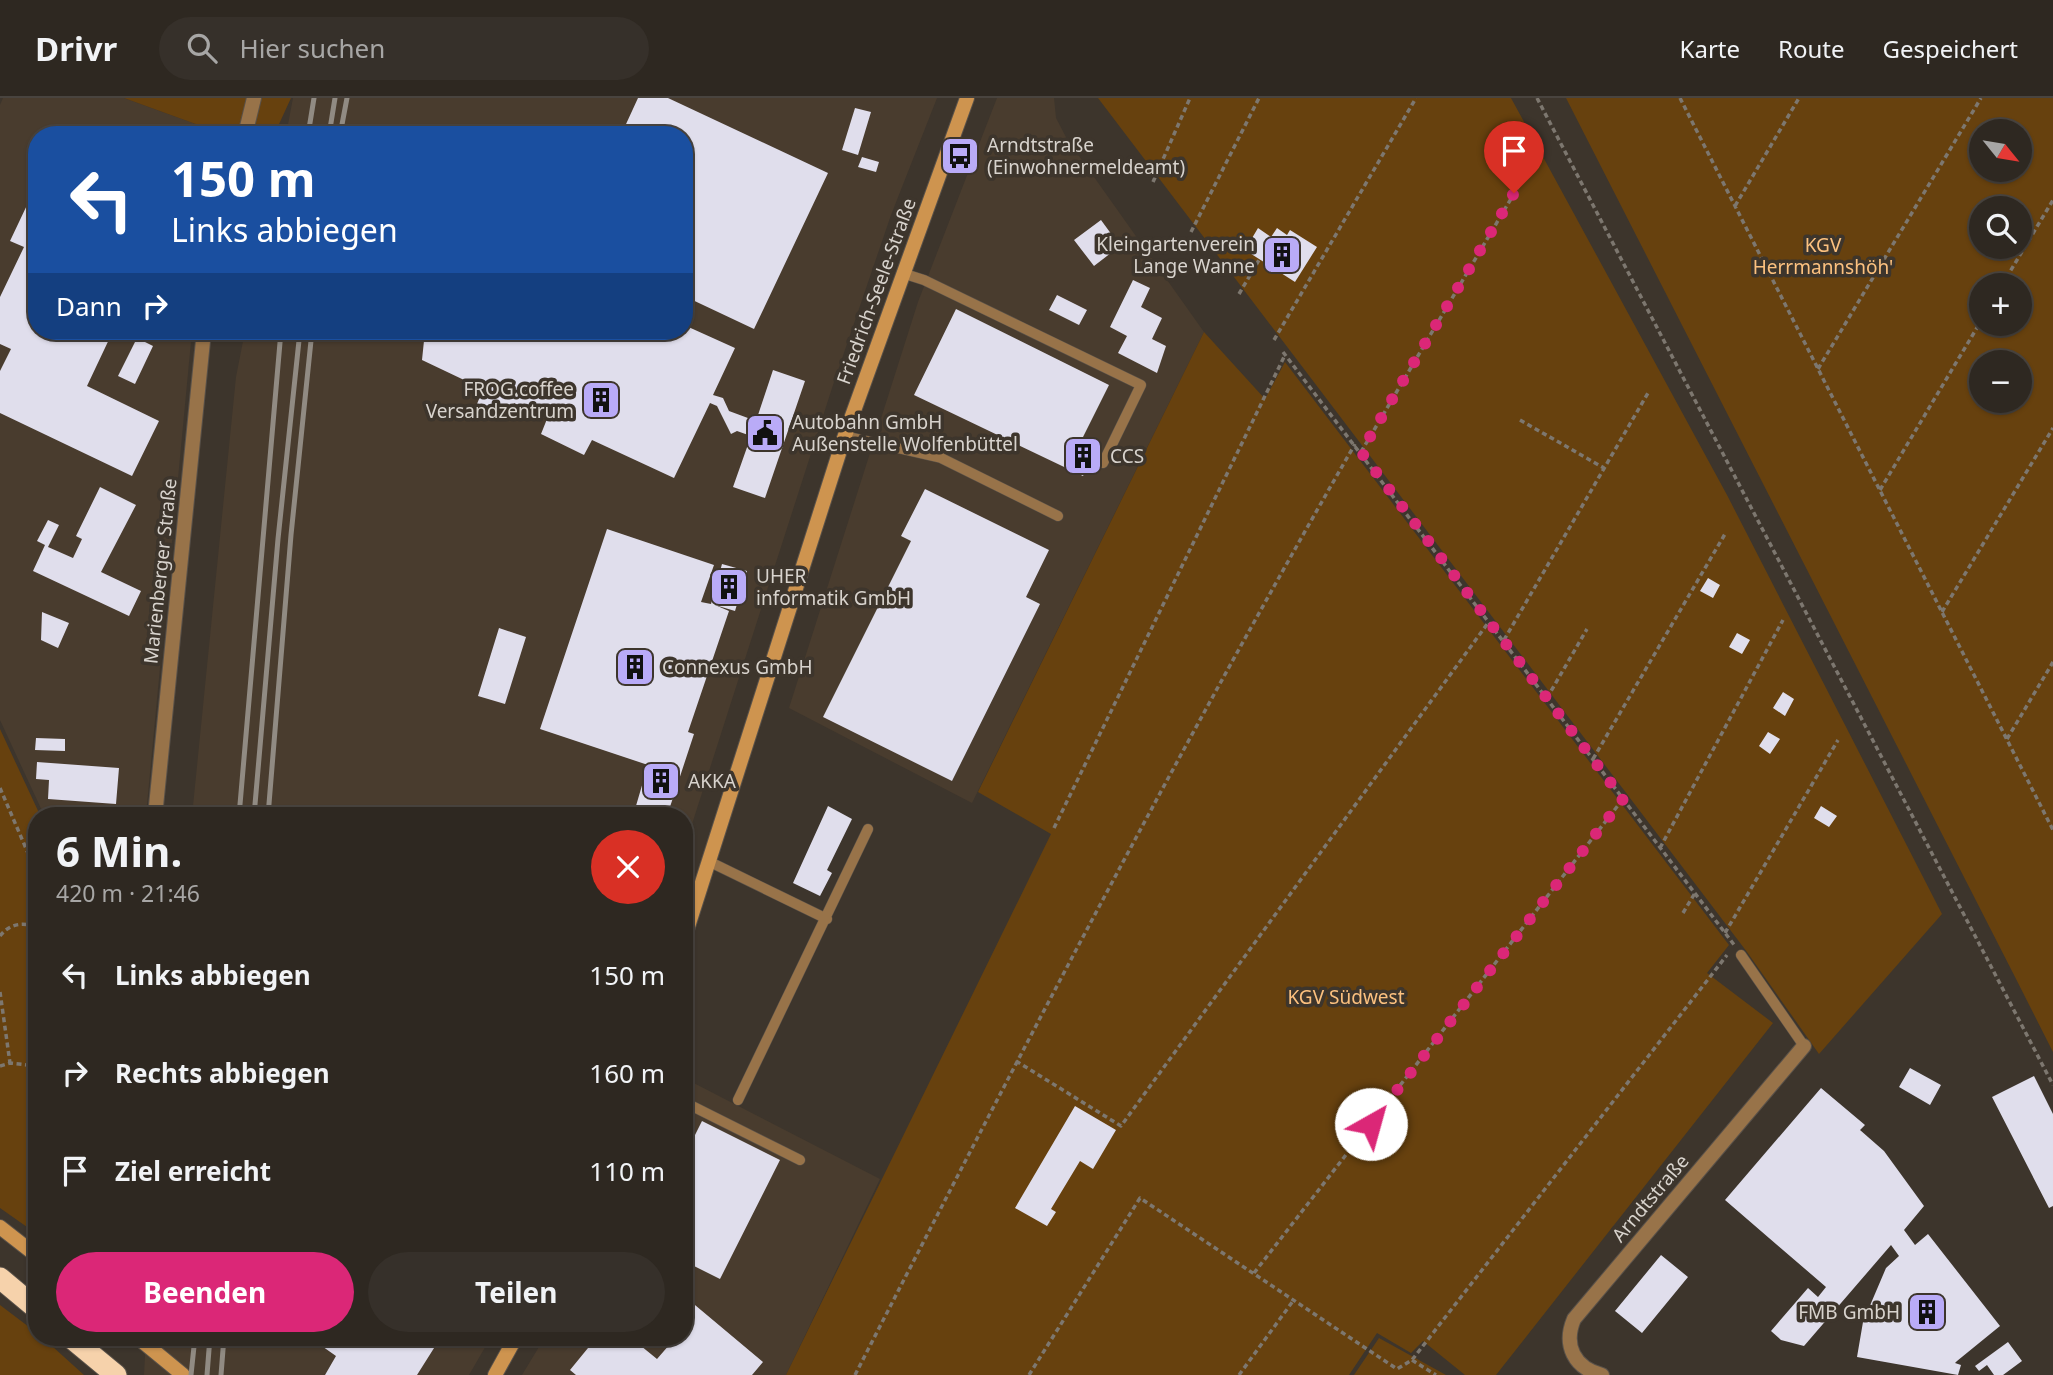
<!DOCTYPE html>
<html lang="de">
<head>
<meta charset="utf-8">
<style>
	:root { --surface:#2e2821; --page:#36302a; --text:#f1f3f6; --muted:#a7a6a5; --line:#49443f; --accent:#db2777 }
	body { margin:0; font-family:"Noto Sans",sans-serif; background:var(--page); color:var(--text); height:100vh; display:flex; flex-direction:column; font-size:26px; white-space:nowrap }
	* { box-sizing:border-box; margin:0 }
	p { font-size:23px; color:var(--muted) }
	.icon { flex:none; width:38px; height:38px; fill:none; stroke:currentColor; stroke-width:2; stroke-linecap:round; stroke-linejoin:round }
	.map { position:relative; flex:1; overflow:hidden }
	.drawer { position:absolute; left:28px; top:709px; width:665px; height:539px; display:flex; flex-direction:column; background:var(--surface); border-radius:28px; box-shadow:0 2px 5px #0004,0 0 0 2px var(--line) }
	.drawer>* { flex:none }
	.hud { position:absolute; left:28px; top:28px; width:665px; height:214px; border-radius:28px; box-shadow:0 2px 5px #0004,0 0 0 2px var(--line); background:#1a4fa0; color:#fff; overflow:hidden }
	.needle { width:46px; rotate:120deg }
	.fabs { position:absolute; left:1969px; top:21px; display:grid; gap:14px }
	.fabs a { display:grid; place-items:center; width:63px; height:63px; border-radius:50%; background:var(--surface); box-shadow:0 2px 5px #0004,0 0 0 2px var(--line); font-size:35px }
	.pin { position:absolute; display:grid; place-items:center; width:60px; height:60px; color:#fff; margin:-72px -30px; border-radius:50% 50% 50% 0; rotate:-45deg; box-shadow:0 0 7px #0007 }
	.pin .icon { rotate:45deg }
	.me { position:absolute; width:77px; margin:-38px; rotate:38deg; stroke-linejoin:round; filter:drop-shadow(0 0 5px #0008) }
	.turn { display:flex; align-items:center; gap:24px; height:147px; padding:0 28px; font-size:32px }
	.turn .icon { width:91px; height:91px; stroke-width:2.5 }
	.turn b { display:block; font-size:49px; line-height:60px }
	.then { display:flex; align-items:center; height:66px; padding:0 28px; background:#0003; gap:14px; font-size:26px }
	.round { display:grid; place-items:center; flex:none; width:74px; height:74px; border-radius:37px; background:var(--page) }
	.summary { display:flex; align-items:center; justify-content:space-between; height:119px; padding:0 28px }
	h1 { font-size:42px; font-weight:700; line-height:52px }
	.action { display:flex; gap:14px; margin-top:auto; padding:14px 28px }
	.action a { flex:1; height:80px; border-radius:42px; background:var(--accent); color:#fff; font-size:28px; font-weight:700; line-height:80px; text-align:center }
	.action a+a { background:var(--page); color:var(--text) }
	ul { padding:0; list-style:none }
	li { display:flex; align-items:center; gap:21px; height:98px; padding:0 28px }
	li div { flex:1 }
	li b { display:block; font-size:26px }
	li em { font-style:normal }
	header { display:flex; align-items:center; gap:42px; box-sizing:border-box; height:98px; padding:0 35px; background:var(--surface); border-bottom:2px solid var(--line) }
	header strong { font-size:33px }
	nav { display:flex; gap:38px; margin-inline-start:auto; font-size:24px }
	.search { width:490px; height:63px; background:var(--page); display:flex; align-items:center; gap:18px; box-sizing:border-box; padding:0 24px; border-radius:38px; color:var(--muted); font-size:26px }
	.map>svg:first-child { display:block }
	.built { fill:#493c2e }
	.green { fill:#67410e; fill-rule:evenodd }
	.building { fill:#e0deec }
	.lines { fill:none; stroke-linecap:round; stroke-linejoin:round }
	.lane-casing { stroke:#595149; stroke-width:11 }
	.street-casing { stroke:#595149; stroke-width:16 }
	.secondary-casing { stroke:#595149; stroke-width:16 }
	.highway-casing { stroke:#595149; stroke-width:23 }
	.path { stroke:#7d776f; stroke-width:3.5; stroke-dasharray:5 3.5; stroke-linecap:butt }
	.lane { stroke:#987349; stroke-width:10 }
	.street { stroke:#987349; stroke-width:14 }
	.secondary { stroke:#ce944f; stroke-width:14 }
	.highway { stroke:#f6d2ab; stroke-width:21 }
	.rail { stroke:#918b83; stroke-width:5 }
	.route { stroke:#db2777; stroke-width:12; stroke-dasharray:0 21.6 }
	.labels { text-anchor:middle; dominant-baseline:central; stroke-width:7; stroke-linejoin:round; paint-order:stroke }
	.poi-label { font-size:19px; fill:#d8d3cd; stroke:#3d352c; text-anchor:start }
	.park-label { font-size:19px; fill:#fcc17f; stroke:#3d352c }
	.street-label { font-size:19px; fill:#d8d3cd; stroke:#3d352c }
</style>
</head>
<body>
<header>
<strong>Drivr</strong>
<div class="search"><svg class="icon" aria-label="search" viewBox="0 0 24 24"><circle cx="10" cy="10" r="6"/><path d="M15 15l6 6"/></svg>Hier suchen</div>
<nav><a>Karte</a><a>Route</a><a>Gespeichert</a></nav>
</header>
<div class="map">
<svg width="2053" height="1277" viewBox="0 0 2053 1277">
	<rect width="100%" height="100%" fill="#3d352c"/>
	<path class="built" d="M3,0H124L226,37H37V233H192L146,717H44L0,622V7Z
		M293,0H937L891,117L833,287L684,751V718H192L236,279L245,233H684V37H286Z
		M997,0H1054L1056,20L1067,41L1204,234L972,705L789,610L918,204Z
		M684,980L880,1081L786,1277H522L545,1239H684Z
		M146,1239H491L469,1277H144Z"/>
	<path class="green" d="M124,0H291L274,37H226Z
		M1098,0H1511L1727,397L1942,816L1819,956L1747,854Z
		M1566,0H2053V954L2013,875ZM2020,33V72H1981V33ZM2020,110V149H1981V110ZM2020,187V226H1981V187ZM2020,264V303H1981V264Z
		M1204,234L1265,301L1285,264L1729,847L1707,875L1773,925L1496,1277H1465L1423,1243L1411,1255L1377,1235L1349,1277H786L1051,736L978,694Z
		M0,631L40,717L37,718V1136L0,1110Z
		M0,1207L37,1235V1239H42L84,1277H0Z
		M1379,1240L1446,1277H1354Z"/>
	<path class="building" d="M638,0H668L828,75L754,231L684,198V37H621Z
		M855,10L871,14L858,57L842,52Z
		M862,59L879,64L876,74L858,69Z
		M37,86V233H113L87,288L159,323L132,378L0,315V273L11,251L0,246V199L24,149L10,143Z
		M1101,122L1120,148L1094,168L1074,142Z
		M1258,130L1271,139L1277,130L1287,137L1290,132L1317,149L1295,184L1245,152Z
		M1133,182L1150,190L1141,209L1162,220L1152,241L1166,248L1157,275L1118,255L1127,238L1110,229Z
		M1057,197L1087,212L1079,227L1049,212Z
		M956,211L1109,287L1083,339L1098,346L1083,378L914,297Z
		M684,227L735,250L713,297L723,300L729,313L756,323L773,272L805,283L765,400L733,389L751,338L737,333L731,336L717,308L710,305L674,380L592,342L584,357L541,336L547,321L514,305L507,321L477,306L483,291L422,262L425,233H684Z
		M137,240L153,248L135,286L118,278Z
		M100,389L136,407L101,474L141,493L129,518L33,473L45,447L37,443L48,422L59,427L48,449L73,460L82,441L76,438Z
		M925,391L1049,452L1026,499L1040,506L952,683L823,619L911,443L901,438Z
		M607,431L714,467L701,504L711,506L722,466L747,473L735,513L715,507L729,513L688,634L694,636L667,718H633L648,667L540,631Z
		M1708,480L1720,487L1713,500L1700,493Z
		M42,514L69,525L58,550L41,542Z
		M499,530L526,539L505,606L478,598Z
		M1737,535L1750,542L1742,556L1729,549Z
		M1783,594L1794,601L1785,618L1773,610Z
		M1768,634L1780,641L1770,656L1759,648Z
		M36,640L65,641V653L35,652Z
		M37,664L119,670L116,706L48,701L49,682L36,681Z
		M828,708L852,721L827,772L832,775L820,798L793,785Z
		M1821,708L1837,718L1829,729L1814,720Z
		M1910,970L1941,987L1930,1007L1899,989Z
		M2034,978L2053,1016V1108L2049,1110L1992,999Z
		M1821,990L1865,1027L1860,1032L1884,1053L1924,1108L1904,1132L1915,1147L1928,1136L2000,1228L1957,1263L1955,1265L1961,1267L1958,1277L1857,1259L1863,1224L1886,1170L1899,1158L1891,1147L1804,1248L1781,1242L1771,1233L1808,1190L1818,1199L1826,1189L1725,1102Z
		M1075,1008L1116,1032L1093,1071L1080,1063L1051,1111L1056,1114L1047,1128L1015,1110Z
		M702,1023L780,1062L720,1181L684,1163V1059Z
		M1661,1157L1688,1179L1642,1235L1615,1213Z
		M689,1202L763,1264L752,1277H576L570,1272L597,1239H630L657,1261L670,1246L661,1239H684V1208Z
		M309,1239H441L417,1277H325L336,1258Z
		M2008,1244L2022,1263L2003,1277H1994L1987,1267L1979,1273L1975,1268Z"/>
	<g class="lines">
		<defs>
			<path id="lane" d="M59,33L86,37
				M902,175L924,182L1141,287L1103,365
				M845,338L941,360L1058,418
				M708,763L827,821
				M1741,857L1804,948
				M738,1002L868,731
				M684,1004L800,1062"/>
			<path id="street" d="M245,37L254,0
				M155,718L204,233
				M1602,1277C1574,1270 1563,1247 1574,1221L1804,948"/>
			<path id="secondary" d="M684,841L843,343L967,0
				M0,1129L37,1158
				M137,1239L183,1277
				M495,1277L516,1239"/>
			<path id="highway" d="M0,1180L37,1211
				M70,1239L116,1277"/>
		</defs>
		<use href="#lane" class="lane-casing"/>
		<use href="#street" class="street-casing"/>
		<use href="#secondary" class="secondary-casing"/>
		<use href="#highway" class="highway-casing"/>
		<path class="path" d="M1537,0L2053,987
			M1680,0L2053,732
			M1153,84L1190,0
			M1735,108L1799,0
			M1191,134L1259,0
			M2002,187L2053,102
			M1239,196L1259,162
			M1274,242L1416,0
			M1283,254L1735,848
			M1818,271L1981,0
			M1520,322L1604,370
			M1361,354L1528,72
			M1880,392L1981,223
			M1942,514L2053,330
			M1504,542L1648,295
			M1547,600L1587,531
			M2007,641L2053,564
			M1593,661L1725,436
			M0,690L37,776
			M1054,730L1285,257
			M1660,750L1783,522
			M1683,815L1695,795
			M1725,835L1838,642
			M0,838C9,826 24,823 37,830
			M0,894L10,965
			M1016,963L1121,1028L1488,525
			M0,968L10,965L37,968
			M1254,1175L1623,701
			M1412,1262L1436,1277
			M855,1277C1016,963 1179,651 1355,346
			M1029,1277L1140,1100L1397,1271L1412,1262L1727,857
			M1239,1277L1293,1203"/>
		<use href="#lane" class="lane"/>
		<use href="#street" class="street"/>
		<use href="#secondary" class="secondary"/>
		<use href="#highway" class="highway"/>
		<path class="rail" d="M308,37L314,0
			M329,37L335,0
			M340,37L347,0
			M239,718L281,233
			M254,718L278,441L300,233
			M268,718L291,437L312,233
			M191,1277L195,1239
			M207,1277L210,1239
			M221,1277L224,1239"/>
	</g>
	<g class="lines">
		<path class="route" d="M1371,1026L1623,701L1361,354L1514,95"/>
	</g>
	<defs>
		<symbol id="bus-square" viewBox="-11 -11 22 22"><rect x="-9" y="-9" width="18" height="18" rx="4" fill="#b9abf7" stroke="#3d352c"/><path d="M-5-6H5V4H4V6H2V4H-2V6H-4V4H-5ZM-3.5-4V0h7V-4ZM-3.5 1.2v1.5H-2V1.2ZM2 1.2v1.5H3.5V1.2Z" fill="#111"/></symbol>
		<symbol id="building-square" viewBox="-11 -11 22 22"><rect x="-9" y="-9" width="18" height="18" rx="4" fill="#b9abf7" stroke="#3d352c"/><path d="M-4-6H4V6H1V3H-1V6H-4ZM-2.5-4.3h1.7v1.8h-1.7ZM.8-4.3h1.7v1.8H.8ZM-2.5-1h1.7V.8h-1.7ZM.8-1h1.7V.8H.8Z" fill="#111"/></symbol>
		<symbol id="civic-square" viewBox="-11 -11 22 22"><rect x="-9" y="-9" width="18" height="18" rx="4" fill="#b9abf7" stroke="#3d352c"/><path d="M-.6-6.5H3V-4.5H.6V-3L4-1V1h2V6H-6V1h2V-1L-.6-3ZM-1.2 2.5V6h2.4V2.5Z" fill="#111"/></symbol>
	</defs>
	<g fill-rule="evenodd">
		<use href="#bus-square" x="938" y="36" width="44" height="44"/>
		<use href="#building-square" x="1260" y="135" width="44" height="44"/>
		<use href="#building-square" x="579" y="280" width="44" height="44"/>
		<use href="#civic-square" x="743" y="313" width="44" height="44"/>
		<use href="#building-square" x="1061" y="336" width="44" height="44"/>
		<use href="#building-square" x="707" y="467" width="44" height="44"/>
		<use href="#building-square" x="613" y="547" width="44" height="44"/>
		<use href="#building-square" x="639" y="661" width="44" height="44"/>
		<use href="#building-square" x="1905" y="1192" width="44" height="44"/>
	</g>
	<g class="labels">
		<g class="poi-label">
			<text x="987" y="47">Arndtstraße<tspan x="987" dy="22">(Einwohnermeldeamt)</tspan></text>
			<text x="1255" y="146" text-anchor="end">Kleingartenverein<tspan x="1255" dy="22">Lange Wanne</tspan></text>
			<text x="574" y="291" text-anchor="end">FROG.coffee<tspan x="574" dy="22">Versandzentrum</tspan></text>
			<text x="792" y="324">Autobahn GmbH<tspan x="792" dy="22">Außenstelle Wolfenbüttel</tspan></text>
			<text x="1110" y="358">CCS</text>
			<text x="756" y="478">UHER<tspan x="756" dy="22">informatik GmbH</tspan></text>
			<text x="662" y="569">Connexus GmbH</text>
			<text x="688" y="683">AKKA</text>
			<text x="1900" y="1214" text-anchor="end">FMB GmbH</text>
		</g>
		<g class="park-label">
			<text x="1823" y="147">KGV<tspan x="1823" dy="22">Herrmannshöh'</tspan></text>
			<text x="1346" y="899">KGV Südwest</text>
		</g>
		<g class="street-label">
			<text transform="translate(876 193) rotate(-70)">Friedrich-Seele-Straße</text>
			<text transform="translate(160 473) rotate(-84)">Marienberger Straße</text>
			<text transform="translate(1650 1100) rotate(-50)">Arndtstraße</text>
		</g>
	</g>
</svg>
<div class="fabs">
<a><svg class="needle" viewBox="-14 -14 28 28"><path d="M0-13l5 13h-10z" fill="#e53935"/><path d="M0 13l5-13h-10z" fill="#a7a6a5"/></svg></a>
<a><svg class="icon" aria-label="search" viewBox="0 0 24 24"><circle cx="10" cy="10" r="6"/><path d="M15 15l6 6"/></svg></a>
<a>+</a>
<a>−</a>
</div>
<div class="pin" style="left:1514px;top:95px;background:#d93025"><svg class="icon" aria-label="arrive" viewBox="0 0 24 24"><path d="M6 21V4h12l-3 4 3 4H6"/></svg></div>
<svg class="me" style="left:1371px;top:1026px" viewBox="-20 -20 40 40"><circle r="19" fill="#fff"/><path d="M0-13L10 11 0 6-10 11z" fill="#db2777"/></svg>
<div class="hud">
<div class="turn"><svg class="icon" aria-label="left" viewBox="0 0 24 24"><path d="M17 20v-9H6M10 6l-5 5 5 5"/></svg><div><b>150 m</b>Links abbiegen</div></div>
<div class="then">Dann<svg class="icon" aria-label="right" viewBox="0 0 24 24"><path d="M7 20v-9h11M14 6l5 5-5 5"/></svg></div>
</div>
<section class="drawer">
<div class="summary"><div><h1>6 Min.</h1><p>420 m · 21:46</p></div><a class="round" style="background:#d93025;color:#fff"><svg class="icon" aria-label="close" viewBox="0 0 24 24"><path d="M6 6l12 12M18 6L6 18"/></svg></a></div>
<ul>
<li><svg class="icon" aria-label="left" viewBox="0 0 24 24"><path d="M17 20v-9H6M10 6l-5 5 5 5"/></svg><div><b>Links abbiegen</b></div><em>150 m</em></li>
<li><svg class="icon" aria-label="right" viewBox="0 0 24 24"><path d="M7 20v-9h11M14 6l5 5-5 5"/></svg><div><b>Rechts abbiegen</b></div><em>160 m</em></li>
<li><svg class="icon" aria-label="arrive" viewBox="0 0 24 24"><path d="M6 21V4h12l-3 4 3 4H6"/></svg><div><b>Ziel erreicht</b></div><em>110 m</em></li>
</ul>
<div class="action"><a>Beenden</a><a>Teilen</a></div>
</section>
</div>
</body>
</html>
